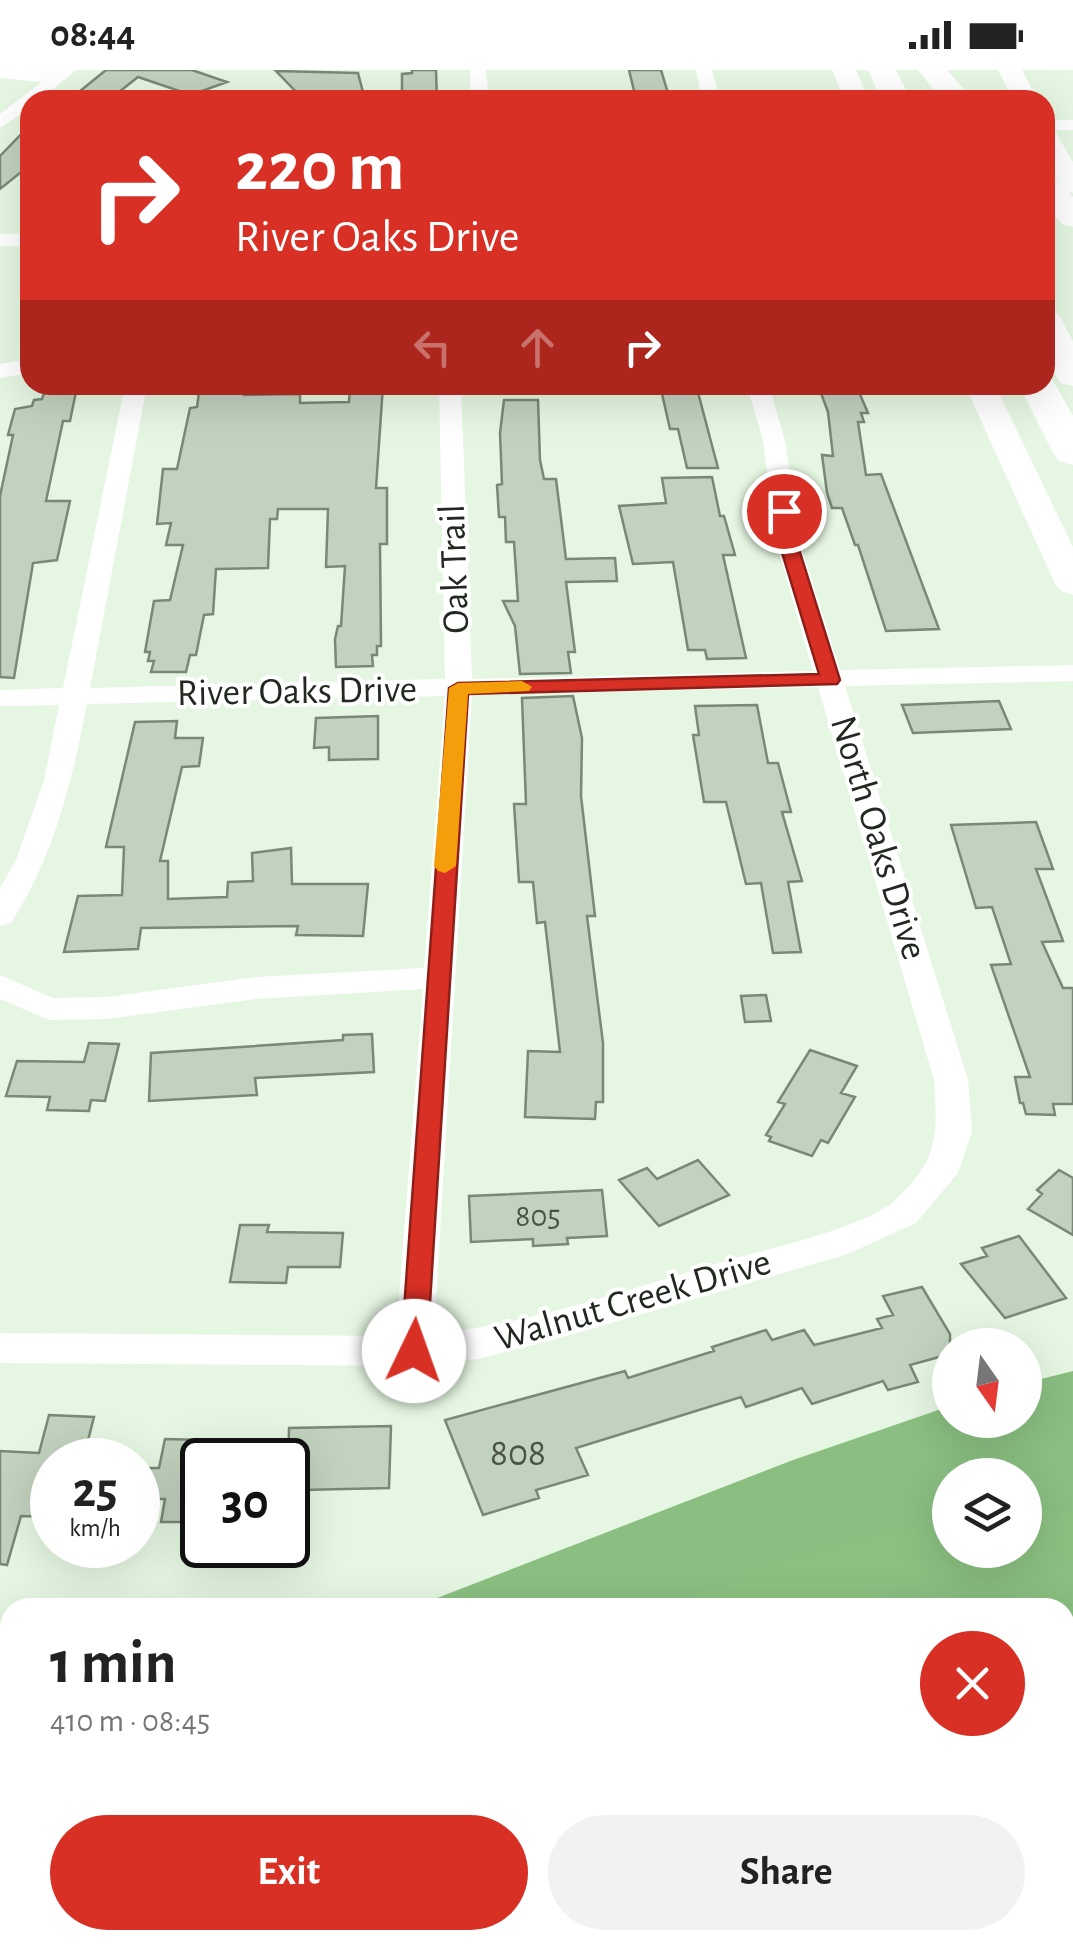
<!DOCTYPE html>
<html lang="en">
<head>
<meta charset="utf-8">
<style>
	:root { --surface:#fff; --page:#f2f2f2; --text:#222; --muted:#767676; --accent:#d93025 }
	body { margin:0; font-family:"Alegreya Sans",sans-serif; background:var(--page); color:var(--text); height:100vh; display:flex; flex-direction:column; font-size:38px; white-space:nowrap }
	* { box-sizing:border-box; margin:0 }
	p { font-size:32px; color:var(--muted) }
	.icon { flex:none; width:55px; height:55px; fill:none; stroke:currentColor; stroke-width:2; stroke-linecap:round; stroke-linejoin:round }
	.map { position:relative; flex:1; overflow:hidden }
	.details { position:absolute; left:0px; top:1528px; width:1075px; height:352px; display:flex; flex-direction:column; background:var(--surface); border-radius:30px 30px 0 0; box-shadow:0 10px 40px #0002 }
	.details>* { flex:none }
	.banner { position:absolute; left:20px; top:20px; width:1035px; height:305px; border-radius:30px; box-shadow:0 10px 40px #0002; background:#d93025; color:#fff; overflow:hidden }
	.needle { width:65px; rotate:166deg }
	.buttons { position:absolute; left:932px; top:1258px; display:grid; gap:20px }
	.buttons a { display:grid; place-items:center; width:110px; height:110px; border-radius:50%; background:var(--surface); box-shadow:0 10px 40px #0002; font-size:50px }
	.speed { position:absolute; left:30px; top:1368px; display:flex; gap:20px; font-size:50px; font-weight:700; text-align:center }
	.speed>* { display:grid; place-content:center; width:130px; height:130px; border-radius:50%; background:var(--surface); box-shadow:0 10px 40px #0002; line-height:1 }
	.speed small { font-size:25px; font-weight:400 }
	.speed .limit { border:5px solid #111; border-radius:15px; background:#fff; color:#111 }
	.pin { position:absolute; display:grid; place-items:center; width:85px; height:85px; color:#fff; margin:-42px; border:5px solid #fff; border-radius:50%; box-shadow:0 2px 10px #0007 }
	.me { position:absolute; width:110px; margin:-55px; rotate:3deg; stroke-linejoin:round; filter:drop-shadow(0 0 8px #0008) }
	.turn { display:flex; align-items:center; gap:35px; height:210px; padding:0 50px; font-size:45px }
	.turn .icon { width:130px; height:130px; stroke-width:2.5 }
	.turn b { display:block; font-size:70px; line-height:85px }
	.lanes { display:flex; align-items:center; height:95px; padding:0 50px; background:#0003; justify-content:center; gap:50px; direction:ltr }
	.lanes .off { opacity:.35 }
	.round { display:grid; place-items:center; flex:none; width:105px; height:105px; border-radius:52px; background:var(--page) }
	.summary { display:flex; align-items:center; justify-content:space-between; height:170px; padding:0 50px }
	h1 { font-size:60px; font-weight:600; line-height:75px }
	.action { display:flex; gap:20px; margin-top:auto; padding:20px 50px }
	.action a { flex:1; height:115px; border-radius:60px; background:var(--accent); color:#fff; font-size:40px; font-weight:600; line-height:115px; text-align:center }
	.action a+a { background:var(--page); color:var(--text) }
	.status { display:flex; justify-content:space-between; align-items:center; height:70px; padding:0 50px; background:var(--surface); direction:ltr }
	.status svg { height:28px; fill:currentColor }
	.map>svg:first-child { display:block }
	.forest { fill:#8abf81; fill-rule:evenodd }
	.water { fill:#8bc081 }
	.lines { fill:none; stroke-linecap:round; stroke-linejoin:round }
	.stream { stroke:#8bc081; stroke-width:11 }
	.building { fill:#c1d2be; stroke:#798976; stroke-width:2.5 }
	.minor { fill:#fff; fill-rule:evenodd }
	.secondary { fill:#fff; fill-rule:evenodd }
	.motorway { fill:#fff; fill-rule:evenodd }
	.route { fill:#d93025; stroke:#8d1f18; stroke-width:2.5 }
	.slow { fill:#f59e0b }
	.labels { text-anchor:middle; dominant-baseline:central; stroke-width:8; stroke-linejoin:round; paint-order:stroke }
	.number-label { font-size:32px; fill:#4a5348 }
	.street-label { font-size:38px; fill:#222921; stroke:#fff }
	.near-number-label { font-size:38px; fill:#4a5348 }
</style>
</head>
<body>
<div class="status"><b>08:44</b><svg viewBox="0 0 49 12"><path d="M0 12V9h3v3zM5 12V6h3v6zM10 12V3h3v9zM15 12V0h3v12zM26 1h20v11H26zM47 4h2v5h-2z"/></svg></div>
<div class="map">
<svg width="1073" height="1878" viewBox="0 0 1073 1878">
	<rect width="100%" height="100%" fill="#e5f7e2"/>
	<path class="forest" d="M1073,1301V1878H0V1566L10,1567V1870H1065V1538L414,1537L793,1390L950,1336V1350H1025V1313ZM950,1405H1025V1480H950Z"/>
	<path class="water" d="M1073,1440V1489L1003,1494L837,1537H665L789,1489L940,1446H950V1480H1025V1442Z"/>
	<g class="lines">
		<path class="stream" d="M298,1870L306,1878"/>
	</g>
	<path class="building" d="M106,0H192L227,12L191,25L138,7L109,30H69Z
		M412,0H436L437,30H402V4L412,3Z
		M629,0H661L670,30L636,29Z
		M276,1L358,3L364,26L304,30Z
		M30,55V95L0,119V86Z
		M200,315H245L244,325L300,324V333L349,332L350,315H383L376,418H387V474H380L381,576H377V585H372L373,596L336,597L335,569L338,556H341L345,496L326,497L328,439H278L277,449H270L268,498L216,499L213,544L204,545L196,585H190L186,602H151L154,591H148L150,582H145L154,531L170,530L183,475H166L171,453L157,454L163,399H177L190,338L197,337Z
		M660,315H696L718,398H687L678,359H670Z
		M818,315H856L868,343H861L864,352H858L866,405L881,404L939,559L886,561L858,475H855L842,438H832L827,423L822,385L833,386L828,342Z
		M46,317H77L70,351H63L46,431H70L57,490L33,493L14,608L0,607V426L13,365H8L15,339L32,336L34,330L42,329Z
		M504,330H538L540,390L544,409H556L566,489L615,488L617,511L566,512L575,582H568L571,603L520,604L515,556L503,531H518L514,472H506L505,447H499L497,415L502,414L500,363Z
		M712,407L720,446H724L735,485H723L746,588L707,589L705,580H688L673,492L633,494L619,436L666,433L662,408Z
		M573,626L582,668L581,726L595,846H587L603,973V1032H596L595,1049L525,1047L528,981L560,982L545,852L537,853L533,812H519L514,734H526L522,628Z
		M999,631L1011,659L913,663L902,635Z
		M757,635L768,693H778L791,742H782L802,811L788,812L801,882L773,883L761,813L746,814L726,732H704L693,665H699L695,636Z
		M378,646V689L329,690V677L314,678L316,648Z
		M177,651L175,668H203L199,696L182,697L160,791H168V829L227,827L228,812L253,811L252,783L291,778L292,814H368L363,866L296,865L298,856L141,858L138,879L64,882L78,826L122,825L124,777H106L135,652Z
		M1036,752L1053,799H1036L1063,871L1042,872L1063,918H1073V1034H1053L1055,1045L1026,1044L1023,1033H1020L1015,1007H1030L991,895L1011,894L992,837L976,838L951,755Z
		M766,925L771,951L745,952L741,926Z
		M372,964L374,1002L255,1008L257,1025L149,1031L151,983L343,970V965Z
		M89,973L119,974L105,1031L91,1030L89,1041L47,1040L50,1027L6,1026L17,991L84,992Z
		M810,980L857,996L841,1023L855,1027L828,1073L821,1070L812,1086L769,1071L771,1067L766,1065L785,1034L778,1032Z
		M698,1090L729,1125L659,1156L619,1110L647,1098L657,1109Z
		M1059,1100L1073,1108V1165L1028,1139L1042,1124L1037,1120Z
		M602,1120L607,1166L567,1168L568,1174L533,1176V1169L471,1172L469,1126Z
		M240,1155H269L267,1162L343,1163L340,1197H288L286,1213L230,1212Z
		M1019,1166L1066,1228L1005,1248L961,1194L987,1186L982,1178Z
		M922,1217L950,1264V1284L910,1295L918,1312L888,1320L883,1311L812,1334L802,1318L746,1337L741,1327L576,1378L588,1405L536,1420L539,1428L483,1445L445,1350L625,1301L628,1308L714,1281L712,1277L766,1260L772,1270L804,1260L814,1275L882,1258L877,1249L893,1245L883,1226Z
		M49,1345L94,1347L83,1390H52V1447L21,1446L7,1495L0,1494V1381L39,1383Z
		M391,1356L389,1418L302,1420L301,1398H288L289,1358Z
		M165,1369L202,1370V1452H161L165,1429H138V1398H159Z"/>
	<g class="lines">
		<path class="minor" d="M0,0H76L40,30H30V38L0,58V44L42,12L0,8Z
			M470,0H486L489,30H471Z
			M696,0H712L720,30H702Z
			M1045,50H1073V60H1045Z
			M0,164H30V176H0Z
			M30,289V303L0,308V294Z
			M125,315H147L90,618L445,609L439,315H461L472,609L813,601L777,476L763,371L747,315H769L785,371L801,476L840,600L1073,595V611L845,616L968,1010L972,1062L958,1103L916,1153L845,1185L563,1267L478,1289L414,1296L0,1293V1263L396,1266L423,919L256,929L107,949L49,950L0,929V905L53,928L107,927L256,907L424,898L445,626L87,634C72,712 54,786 11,853L0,856V818L16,790L44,710L59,635L0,636V620L63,618ZM818,617L934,1010C938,1066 938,1092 893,1132C865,1156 774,1178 736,1188C637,1216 537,1253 434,1264L472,625Z"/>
		<path class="secondary" d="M832,0H856L869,30H845Z
			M998,0H1022L1038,30H1014Z
			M1045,57L1054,59L1073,92V123L1064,120L1045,87Z
			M965,315H995L1073,477V525L1061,521L1055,514Z"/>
		<path class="motorway" d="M868,0H896L911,30H881Z
			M918,0H947L973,30H942Z
			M1045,106L1056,108L1073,127V157L1062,154L1045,135Z
			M1045,241L1058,244L1073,271V316L1060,313L1045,286Z
			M1045,306L1051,307L1073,346V395L1059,391L1053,383L1019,315H1045Z"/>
	</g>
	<path class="route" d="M784,436L792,441L798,476L840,610L837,614L468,624L427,1281L423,1289L414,1292L405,1289L401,1281L449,618L458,613L819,604L780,476L776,441Z"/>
	<path class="slow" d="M522,611L532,617L529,621L468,624L456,796L445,803L438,801L434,796L449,618L458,613Z"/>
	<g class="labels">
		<g class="number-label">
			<text x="538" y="1146">805</text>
		</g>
		<g class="street-label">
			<text transform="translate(455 499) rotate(-92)">Oak Trail</text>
			<text transform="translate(297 622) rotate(-1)">River Oaks Drive</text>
			<text transform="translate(878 768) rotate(73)">North Oaks Drive</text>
			<text transform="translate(633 1231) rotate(-16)">Walnut Creek Drive</text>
		</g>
		<g class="near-number-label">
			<text x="518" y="1384">808</text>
		</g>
	</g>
</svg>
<div class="buttons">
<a><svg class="needle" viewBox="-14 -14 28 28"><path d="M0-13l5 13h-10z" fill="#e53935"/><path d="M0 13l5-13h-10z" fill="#767676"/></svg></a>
<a><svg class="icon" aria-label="layers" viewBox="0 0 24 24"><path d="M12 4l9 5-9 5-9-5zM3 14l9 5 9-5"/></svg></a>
</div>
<div class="speed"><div>25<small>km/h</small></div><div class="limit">30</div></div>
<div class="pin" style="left:784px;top:441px;background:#d93025"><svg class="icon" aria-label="arrive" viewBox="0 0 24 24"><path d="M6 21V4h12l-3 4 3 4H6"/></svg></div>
<svg class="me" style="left:414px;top:1281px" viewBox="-20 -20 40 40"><circle r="19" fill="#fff"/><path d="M0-13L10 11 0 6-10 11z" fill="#d93025"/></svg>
<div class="banner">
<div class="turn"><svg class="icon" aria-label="right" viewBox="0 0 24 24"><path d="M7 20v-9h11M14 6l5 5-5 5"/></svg><div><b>220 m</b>River Oaks Drive</div></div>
<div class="lanes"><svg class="icon off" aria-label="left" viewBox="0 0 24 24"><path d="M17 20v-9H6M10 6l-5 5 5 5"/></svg><svg class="icon off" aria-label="ahead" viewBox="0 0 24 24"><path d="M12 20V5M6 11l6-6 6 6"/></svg><svg class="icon" aria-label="right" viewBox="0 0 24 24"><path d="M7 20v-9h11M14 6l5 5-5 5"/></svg></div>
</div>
<section class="details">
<div class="summary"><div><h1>1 min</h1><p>410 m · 08:45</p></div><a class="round" style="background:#d93025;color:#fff"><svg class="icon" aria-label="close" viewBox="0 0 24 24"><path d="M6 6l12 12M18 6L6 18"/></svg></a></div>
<div class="action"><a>Exit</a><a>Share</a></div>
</section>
</div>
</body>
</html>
